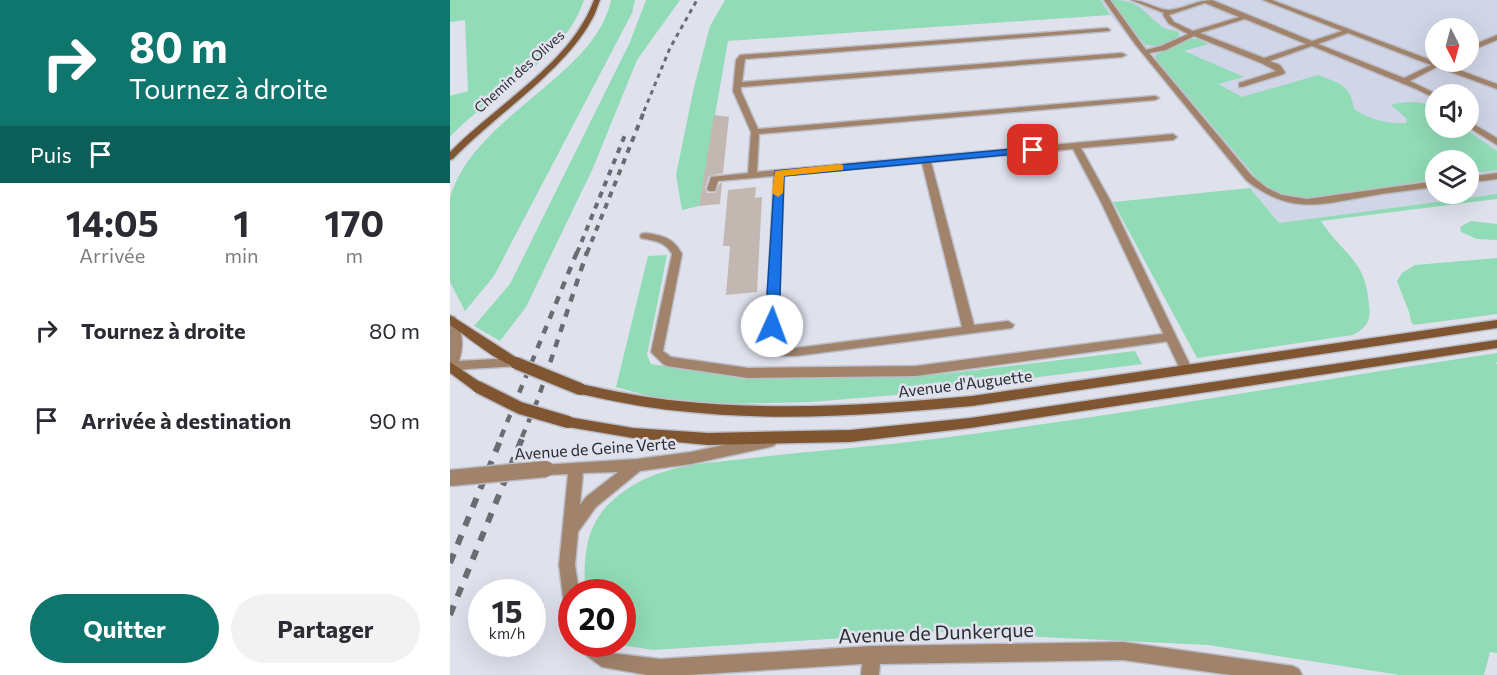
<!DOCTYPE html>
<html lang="fr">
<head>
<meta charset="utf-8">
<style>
	:root { --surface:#fff; --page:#f2f2f3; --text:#2b2b33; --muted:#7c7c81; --accent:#0f766e }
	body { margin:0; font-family:Commissioner,sans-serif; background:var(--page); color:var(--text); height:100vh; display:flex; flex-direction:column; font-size:22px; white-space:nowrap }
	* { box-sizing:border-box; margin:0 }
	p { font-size:20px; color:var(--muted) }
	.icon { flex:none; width:33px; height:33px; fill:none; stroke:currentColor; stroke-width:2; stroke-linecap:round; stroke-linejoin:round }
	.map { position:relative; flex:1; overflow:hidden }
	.sheet { display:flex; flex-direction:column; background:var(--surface); width:450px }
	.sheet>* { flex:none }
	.guide { background:#0f766e; color:#fff; overflow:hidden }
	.needle { width:39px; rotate:174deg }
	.controls { position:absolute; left:975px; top:18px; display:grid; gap:12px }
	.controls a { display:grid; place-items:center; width:54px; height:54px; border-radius:50%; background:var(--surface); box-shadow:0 6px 24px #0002; font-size:30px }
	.speed { position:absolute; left:18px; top:579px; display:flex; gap:12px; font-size:30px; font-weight:700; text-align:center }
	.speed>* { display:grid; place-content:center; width:78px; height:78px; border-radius:50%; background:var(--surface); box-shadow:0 6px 24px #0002; line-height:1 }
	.speed small { font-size:15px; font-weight:400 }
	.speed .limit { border:9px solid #d22; background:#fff; color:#111 }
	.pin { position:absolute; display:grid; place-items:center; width:51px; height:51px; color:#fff; margin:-26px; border-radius:12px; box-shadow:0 3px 9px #0006 }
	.me { position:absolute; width:66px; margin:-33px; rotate:2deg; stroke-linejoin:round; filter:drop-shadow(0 0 4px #0008) }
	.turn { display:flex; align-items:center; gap:21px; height:126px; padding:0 30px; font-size:27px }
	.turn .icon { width:78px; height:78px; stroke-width:2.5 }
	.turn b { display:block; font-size:42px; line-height:51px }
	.then { display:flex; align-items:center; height:57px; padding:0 30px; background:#0003; gap:12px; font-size:22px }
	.eta { display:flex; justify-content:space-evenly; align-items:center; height:102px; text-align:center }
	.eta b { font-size:36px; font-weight:700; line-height:42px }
	.cta { display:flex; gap:12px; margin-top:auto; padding:12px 30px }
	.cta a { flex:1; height:69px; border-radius:36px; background:var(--accent); color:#fff; font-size:24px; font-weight:700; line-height:69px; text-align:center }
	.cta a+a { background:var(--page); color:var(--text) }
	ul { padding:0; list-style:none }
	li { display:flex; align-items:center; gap:18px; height:90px; padding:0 30px }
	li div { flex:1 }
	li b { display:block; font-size:22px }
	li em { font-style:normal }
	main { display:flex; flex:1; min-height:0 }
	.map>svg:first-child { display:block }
	.built { fill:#d0d5e7; fill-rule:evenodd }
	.green { fill:#91dbb7 }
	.building { fill:#c3b8b1 }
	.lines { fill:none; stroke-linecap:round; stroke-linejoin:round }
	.service-casing { stroke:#bbbec7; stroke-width:3 }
	.minor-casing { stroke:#bbbec7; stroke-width:3 }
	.secondary-casing { stroke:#bbbec7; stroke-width:3 }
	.service { fill:#a1836c; fill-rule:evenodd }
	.minor { fill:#a1836c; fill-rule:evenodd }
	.secondary { fill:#805531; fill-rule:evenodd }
	.rail-far3 { stroke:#6a6c72; stroke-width:3; stroke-dasharray:4.5 4.5; stroke-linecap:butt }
	.rail-far2 { stroke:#6a6c72; stroke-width:4; stroke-dasharray:6 6; stroke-linecap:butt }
	.rail-far1 { stroke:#6a6c72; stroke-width:4.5; stroke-dasharray:8 8; stroke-linecap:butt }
	.rail { stroke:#6a6c72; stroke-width:6; stroke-dasharray:10 10; stroke-linecap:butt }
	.minor-bridge-casing { stroke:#bbbec7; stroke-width:19; stroke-linecap:butt }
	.secondary-bridge-casing { stroke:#bbbec7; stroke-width:15; stroke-linecap:butt }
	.minor-bridge { stroke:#a1836c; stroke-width:16 }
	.secondary-bridge { stroke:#805531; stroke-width:12 }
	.route { fill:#1a73e8; stroke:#114b97; stroke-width:1.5 }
	.slow { fill:#f59e0b }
	.labels { text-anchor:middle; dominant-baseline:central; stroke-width:5; stroke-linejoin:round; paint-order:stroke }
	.far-street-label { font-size:14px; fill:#2b2c30; stroke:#dfe2ed }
	.street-label { font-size:16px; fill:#2b2c30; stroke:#dfe2ed }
	.near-street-label { font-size:20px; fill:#2b2c30; stroke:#dfe2ed }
</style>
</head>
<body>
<main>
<section class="sheet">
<div class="guide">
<div class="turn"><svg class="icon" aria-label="right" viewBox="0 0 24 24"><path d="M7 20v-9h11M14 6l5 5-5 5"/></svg><div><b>80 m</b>Tournez à droite</div></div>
<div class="then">Puis<svg class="icon" aria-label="arrive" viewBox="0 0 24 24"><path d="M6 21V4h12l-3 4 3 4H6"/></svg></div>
</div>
<div class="eta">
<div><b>14:05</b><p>Arrivée</p></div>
<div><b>1</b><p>min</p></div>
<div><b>170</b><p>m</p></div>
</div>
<ul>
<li><svg class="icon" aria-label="right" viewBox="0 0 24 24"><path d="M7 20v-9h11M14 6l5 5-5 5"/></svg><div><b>Tournez à droite</b></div><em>80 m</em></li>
<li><svg class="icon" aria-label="arrive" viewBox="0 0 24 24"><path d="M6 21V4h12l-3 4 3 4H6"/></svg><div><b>Arrivée à destination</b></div><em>90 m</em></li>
</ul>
<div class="cta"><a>Quitter</a><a>Partager</a></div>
</section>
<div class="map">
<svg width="1047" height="675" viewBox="0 0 1047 675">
	<rect width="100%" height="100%" fill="#dfe2ed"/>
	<path class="built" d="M651,0H1047V194L829,223L660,15ZM986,28H1018V62H986ZM986,94H1018V128H986ZM986,160H1018V194H986Z"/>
	<path class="green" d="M0,0H134C113,63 42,91 0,137V96L18,91L15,20L0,22Z
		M161,0H185L182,13L44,276L15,311L0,282V198C23,116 146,76 161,0Z
		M196,0H230L187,60L143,168L76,307L50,341L24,326L60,284L180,42Z
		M275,0H651L660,15L278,41L249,206L232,210L226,175L244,87L260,26Z
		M661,0C690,0 691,10 711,26C716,30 723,30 729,32V36L712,46L695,45Z
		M739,39H747L758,44L734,51L794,77L768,84L792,97L868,75C890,84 900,84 904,109C921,120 935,124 956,123L957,119L941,105C956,101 969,101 984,106L986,128H1014L1047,151V170L1019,174L1018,160H986L985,179L868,199L847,198L826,192L810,182L706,59L705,55Z
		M800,188L829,223L1047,194V199L871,221C893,255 916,259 919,305C921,321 917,327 903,335L747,358L663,202Z
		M1021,221L1047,224V240L1027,239L1011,232L1010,227Z
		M217,255L197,355L201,364L295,379L484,375L685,351L692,364L457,394L361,402L277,404L206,398L166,387L198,256Z
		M1047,258V314L964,325L961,322L959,312L947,281L952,273L965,265Z
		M1047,353V362L1045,363L1047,364V653L1040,652L1034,675H950L758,645L490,632L203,650L165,644H172V592H135C133,544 138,513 182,486C216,465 256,463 294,459C357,451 421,447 484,439C673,415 859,381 1047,353Z"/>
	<path class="building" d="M264,115L279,117L273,173L259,176L255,188L257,193H265L270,183H272L270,204L249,206Z
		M306,187L305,198L312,197L307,292L276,295L280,246H273L278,190Z"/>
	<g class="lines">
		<defs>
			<path id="service" d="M654,0H660L696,50L711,46L738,34L719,24L713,15L714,13L681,0C695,0 707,10 719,10C733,9 747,0 762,0L862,41L892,31L813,0H822L986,62H993V64L1047,84V89L987,67L960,81L987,94H986V99L966,89L862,46L820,61L830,65L835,72L834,74L792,87H789V83L826,71L811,63L744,36L716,50L699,53L802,176L817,188L832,195L857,199L986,181V187C964,190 942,192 920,196C869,205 840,215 796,180L685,44ZM755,3L789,17L743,31L724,22L719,15ZM795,19L856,44L814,58L750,33ZM898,33L981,65L954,78L868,44Z
				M657,28L660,30L659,31L295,59L292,82L672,53L676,55L672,57L291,87V91L308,129L705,96L709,98L705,100L309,134L307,172L723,134L727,137L723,140L631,148L661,202L656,205L651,202L623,149L481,162L524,325L558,321L564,325L562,328L346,356C335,356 322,357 315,348L324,176L268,181L265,191H259L257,189L261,177L298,173L301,132L283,91L286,60L290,55ZM472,163L512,327L346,348L327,346L334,175Z
				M1047,35V40L1018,52V47Z
				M1018,121L1047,138V145L1018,127Z
				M1047,173V179L1018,183V177Z
				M195,233C212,235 224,238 232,254L213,351L221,357L298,368L466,366L720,333L726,337L720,341L466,376L298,378L217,366L213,364L201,352L222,254C215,241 204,241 191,238L190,236L191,234Z"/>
			<path id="minor" d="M656,199L661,202L742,369L740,372H732L730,369L651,202Z
				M0,316L5,317C13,332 14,346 9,361L66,358L70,360L72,363L70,366L18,369L0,372Z
				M320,435L325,437L327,441L325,445L320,447L241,464L190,471L146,507L128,532L125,565L129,592H122V613L116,611L114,605L109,565L118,474L96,475L91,473L89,469L91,465L187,459L241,452ZM168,472L136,497L130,505L133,473Z
				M673,642L843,666L849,669L852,675H781L673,660L430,664L429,675H411L412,664L239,675H197L152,667L129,650L126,644H149L161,653L210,659L422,646Z"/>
			<path id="secondary" d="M144,0H150C147,7 145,15 141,21C113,72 44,116 3,159L0,160V152C41,110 106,71 134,21C138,15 141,7 144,0Z
				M0,315L70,360L72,363L70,366C56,370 14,334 0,325Z
				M1047,320V328L522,406C424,415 327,422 229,411C196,408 163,401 130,394L125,392L124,389L125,386L130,384C163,391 196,398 229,401C327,411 424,405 522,396Z
				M1047,340V348L520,428L400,442L258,445L183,438L118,427L113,426L111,422L113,418L118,417L183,428L258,433L400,430L520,418Z
				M0,362L33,384L34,387L33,390H23L0,373Z"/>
		</defs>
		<use href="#service" class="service-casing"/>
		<use href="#minor" class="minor-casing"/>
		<use href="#secondary" class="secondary-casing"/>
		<use href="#service" class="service"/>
		<use href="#minor" class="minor"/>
		<use href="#secondary" class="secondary"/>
		<path class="rail-far3" d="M194,111L220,48L247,0"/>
		<path class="rail-far2" d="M127,253L175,135
			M137,253L195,109"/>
		<path class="rail-far1" d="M51,437L127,252
			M72,437L88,399L137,252"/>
		<path class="rail" d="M0,563L52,436
			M0,615L73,436"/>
		<defs>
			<path id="minor-bridge" d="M0,478L96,469"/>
			<path id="secondary-bridge" d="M66,363L130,389
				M28,387L70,408L118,422"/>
		</defs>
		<use href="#minor-bridge" class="minor-bridge-casing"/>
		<use href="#secondary-bridge" class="secondary-bridge-casing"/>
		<use href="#minor-bridge" class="minor-bridge"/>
		<use href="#secondary-bridge" class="secondary-bridge"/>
	</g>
	<path class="route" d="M583,147L586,148V152L334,176L329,326L322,330L317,329L315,326L325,171Z"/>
	<path class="slow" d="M390,164L393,165V170L334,176L333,193L328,197L322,193L325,171Z"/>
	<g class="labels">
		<g class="far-street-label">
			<text transform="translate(69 71) rotate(-42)">Chemin des Olives</text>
		</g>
		<g class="street-label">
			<text transform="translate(515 383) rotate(-7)">Avenue d'Auguette</text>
			<text transform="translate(145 448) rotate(-4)">Avenue de Geine Verte</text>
		</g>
		<g class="near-street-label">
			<text transform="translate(486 632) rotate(-2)">Avenue de Dunkerque</text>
		</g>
	</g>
</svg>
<div class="controls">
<a><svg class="needle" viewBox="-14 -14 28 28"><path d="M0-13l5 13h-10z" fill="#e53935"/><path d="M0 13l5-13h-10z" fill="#7c7c81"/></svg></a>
<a><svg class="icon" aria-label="sound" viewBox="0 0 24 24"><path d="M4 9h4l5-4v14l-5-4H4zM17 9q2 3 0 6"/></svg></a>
<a><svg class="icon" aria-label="layers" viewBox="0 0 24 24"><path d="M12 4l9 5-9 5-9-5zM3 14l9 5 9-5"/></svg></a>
</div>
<div class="speed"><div>15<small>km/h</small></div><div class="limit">20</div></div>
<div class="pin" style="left:583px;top:150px;background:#d93025"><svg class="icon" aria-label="arrive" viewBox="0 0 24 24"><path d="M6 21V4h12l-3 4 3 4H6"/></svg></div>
<svg class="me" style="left:322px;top:326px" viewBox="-20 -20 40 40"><circle r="19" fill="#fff"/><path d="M0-13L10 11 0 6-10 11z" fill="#1a73e8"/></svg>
</div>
</main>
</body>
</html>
